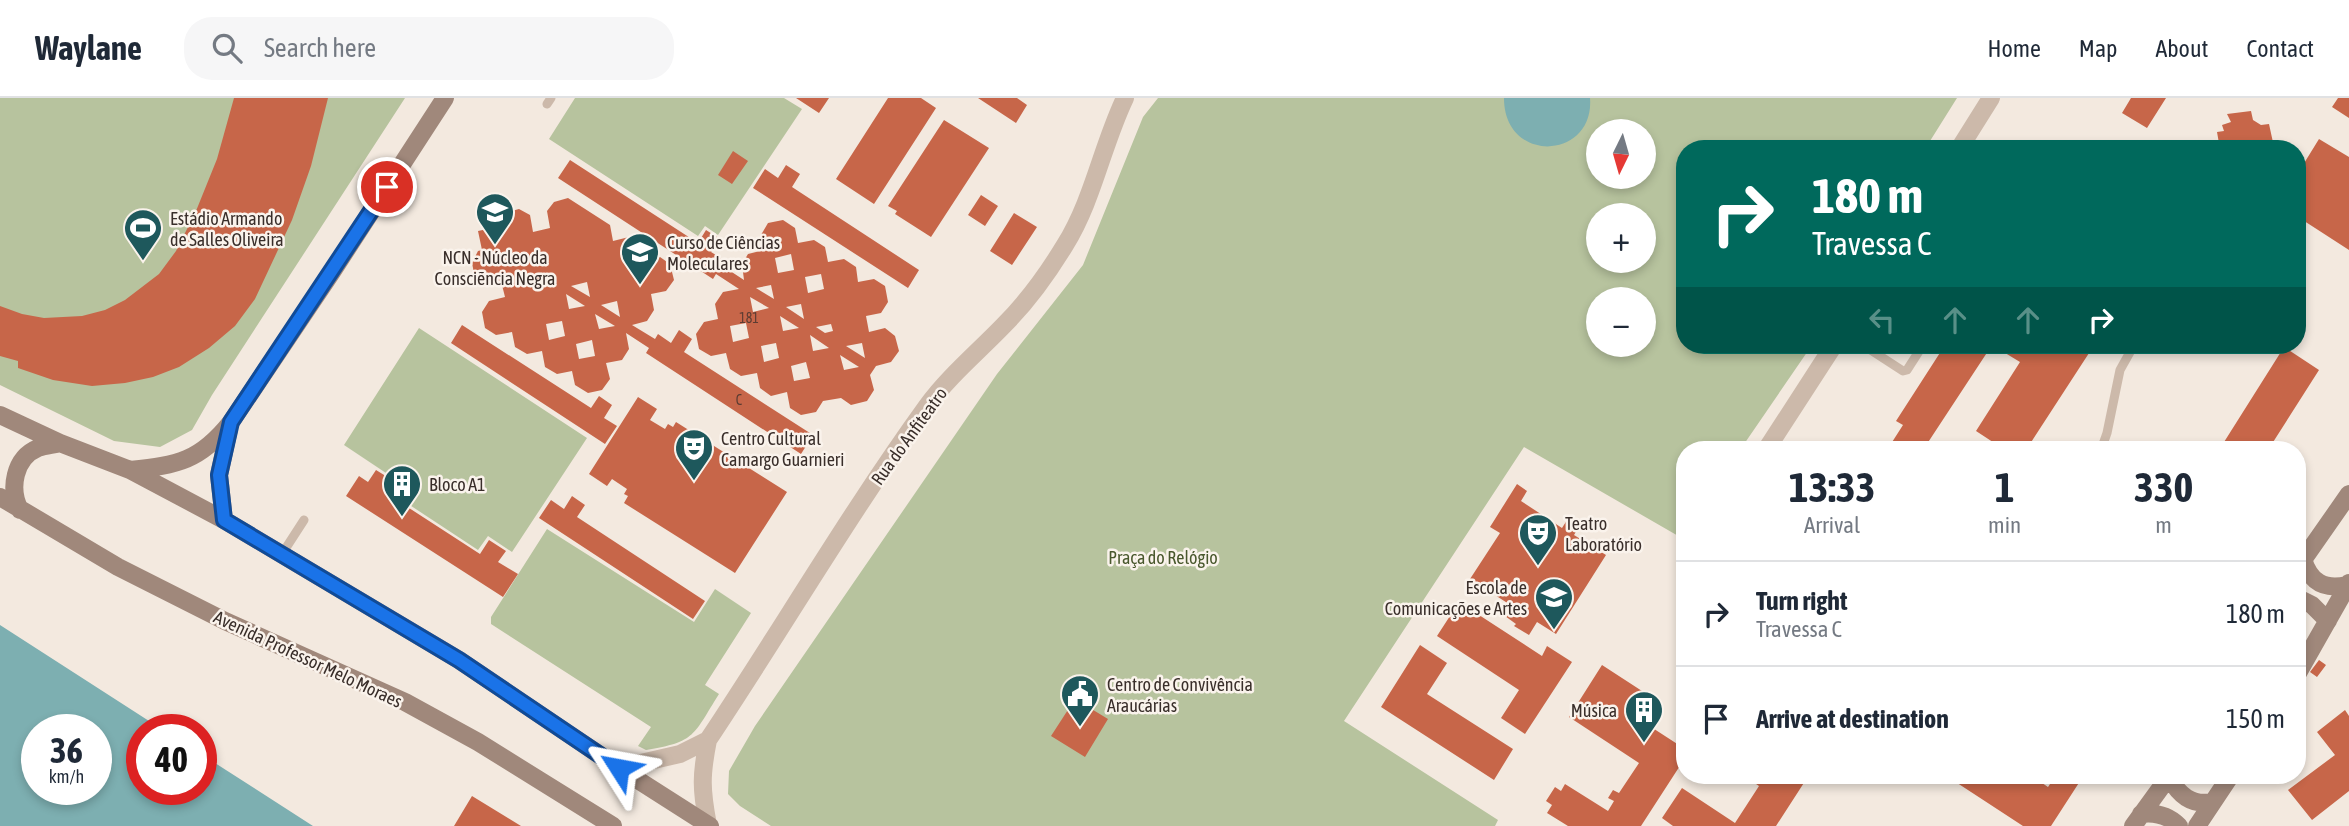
<!DOCTYPE html>
<html lang="en">
<head>
<meta charset="utf-8">
<style>
	:root { --surface:#fff; --page:#f6f6f7; --text:#1f2937; --muted:#747a83; --line:#e0e1e3 }
	body { margin:0; font-family:"Asap Condensed",sans-serif; background:var(--page); color:var(--text); height:100vh; display:flex; flex-direction:column; font-size:26px; white-space:nowrap }
	* { box-sizing:border-box; margin:0 }
	p { font-size:23px; color:var(--muted) }
	.icon { flex:none; width:38px; height:38px; fill:none; stroke:currentColor; stroke-width:2; stroke-linecap:round; stroke-linejoin:round }
	.map { position:relative; flex:1; overflow:hidden }
	.drawer { position:absolute; left:1676px; top:343px; width:630px; height:343px; display:flex; flex-direction:column; background:var(--surface); border-radius:28px; box-shadow:0 4px 10px #0003 }
	.drawer>* { flex:none }
	.hud { position:absolute; left:1676px; top:42px; width:630px; height:214px; border-radius:28px; box-shadow:0 4px 10px #0003; background:#00695c; color:#fff; overflow:hidden }
	.needle { width:46px; rotate:185deg }
	.controls { position:absolute; left:1586px; top:21px; display:grid; gap:14px }
	.controls a { display:grid; place-items:center; width:70px; height:70px; border-radius:50%; background:var(--surface); box-shadow:0 4px 10px #0003; font-size:35px }
	.speed { position:absolute; left:21px; top:616px; display:flex; gap:14px; font-size:35px; font-weight:700; text-align:center }
	.speed>* { display:grid; place-content:center; width:91px; height:91px; border-radius:50%; background:var(--surface); box-shadow:0 4px 10px #0003; line-height:1 }
	.speed small { font-size:18px; font-weight:400 }
	.speed .limit { border:10px solid #d22; background:#fff; color:#111 }
	.pin { position:absolute; display:grid; place-items:center; width:60px; height:60px; color:#fff; margin:-30px; border:4px solid #fff; border-radius:50%; box-shadow:0 2px 7px #0007 }
	.me { position:absolute; width:77px; margin:-38px; rotate:304deg; stroke-linejoin:round; filter:drop-shadow(0 0 5px #0008) }
	.turn { display:flex; align-items:center; gap:24px; height:147px; padding:0 21px; font-size:32px }
	.turn .icon { width:91px; height:91px; stroke-width:2.5 }
	.turn b { display:block; font-size:49px; line-height:60px }
	.lanes { display:flex; align-items:center; height:66px; padding:0 21px; background:#0003; justify-content:center; gap:35px; direction:ltr }
	.lanes .off { opacity:.35 }
	.eta { display:flex; justify-content:space-evenly; align-items:center; height:119px; text-align:center }
	.eta b { font-size:42px; font-weight:700; line-height:49px }
	ul { padding:0; list-style:none }
	li { display:flex; align-items:center; gap:21px; height:105px; padding:0 21px; border-top:2px solid var(--line) }
	li div { flex:1 }
	li b { display:block; font-size:26px }
	li em { font-style:normal }
	header { display:flex; align-items:center; gap:42px; box-sizing:border-box; height:98px; padding:0 35px; background:var(--surface); border-bottom:2px solid var(--line) }
	header strong { font-size:33px }
	nav { display:flex; gap:38px; margin-inline-start:auto; font-size:24px }
	.search { width:490px; height:63px; background:var(--page); display:flex; align-items:center; gap:18px; box-sizing:border-box; padding:0 24px; border-radius:28px; color:var(--muted); font-size:26px }
	.map>svg:first-child { display:block }
	.green { fill:#b7c39e; fill-rule:evenodd }
	.water { fill:#7dafb1; fill-rule:evenodd }
	.building { fill:#c76649; fill-rule:evenodd }
	.lines { fill:none; stroke-linecap:round; stroke-linejoin:round }
	.lane { stroke:#ccb9aa; stroke-width:9 }
	.street { stroke:#ccb9aa; stroke-width:18 }
	.secondary { stroke:#a0887b; stroke-width:18 }
	.route-casing { stroke:#114b97; stroke-width:18 }
	.route { stroke:#1a73e8; stroke-width:12 }
	.labels { text-anchor:middle; dominant-baseline:central; stroke-width:5; stroke-linejoin:round; paint-order:stroke }
	.number-label { font-size:14px; fill:#5c3c32 }
	.poi-label { font-size:18px; fill:#392e2a; stroke:#faf3ec; text-anchor:start }
	.street-label { font-size:18px; fill:#392e2a; stroke:#faf3ec }
	.park-label { font-size:18px; fill:#49582d; stroke:#faf3ec }
</style>
</head>
<body>
<header>
<strong>Waylane</strong>
<div class="search"><svg class="icon" aria-label="search" viewBox="0 0 24 24"><circle cx="10" cy="10" r="6"/><path d="M15 15l6 6"/></svg>Search here</div>
<nav><a>Home</a><a>Map</a><a>About</a><a>Contact</a></nav>
</header>
<div class="map">
<svg width="2349" height="728" viewBox="0 0 2349 728">
	<rect width="100%" height="100%" fill="#f3e9df"/>
	<path class="green" d="M0,0H405L212,297L192,332L160,349L114,343L0,287Z
		M575,0H784L802,11L718,137L705,128L698,138L549,41Z
		M1158,0H1957L1925,51H1685V247H1812L1740,352H1685V431L1680,439L1524,349L1344,623L1498,722L1495,728H771L740,708L728,696L729,673L755,628L997,276L1083,167L1143,19ZM1598,33H1643V79H1598ZM1598,117H1643V163H1598ZM1598,201H1643V247H1598Z
		M419,230L587,340L512,454L488,438L478,452L393,396L401,385L344,347Z
		M547,431L694,524L715,491L751,515L705,587L719,596C693,637 696,644 646,652L638,648L651,629L491,526V519Z"/>
	<path class="water" d="M1504,0H1590C1595,62 1504,67 1504,0Z
		M0,527L163,632H142V691H201V656L313,728H0ZM37,632H96V691H37Z"/>
	<path class="building" d="M234,0H328L311,68L292,122L255,201L235,228L209,250L179,269L153,279L125,285L92,288L53,282L18,270V263L0,258V208L22,216L44,220L82,218L105,212L125,202L159,176L176,153L196,113L217,61Z
		M796,0H829L819,15Z
		M888,0H921L936,10L874,106L836,81Z
		M978,0H1017L1027,7L1016,25Z
		M2131,0H2166L2147,30L2122,15Z
		M2338,0H2349V20L2332,9Z
		M2251,13L2253,22L2261,27L2269,26L2274,49L2220,51L2217,34L2224,33L2222,27L2231,24L2227,16Z
		M944,22L989,50L931,139L895,116L897,113L888,108Z
		M2319,41L2349,59V152L2298,119V75Z
		M733,53L748,63L732,86L718,77Z
		M570,62L698,145L706,132L720,141L711,154L724,162L721,167L744,182L742,166L748,156L764,152L761,137L768,125L783,122L795,130L798,145L814,142L825,149L828,164L844,161L856,169L858,184L874,181L885,188L888,204L881,215L866,218L869,234L885,230L895,238L899,253L891,264L876,268L870,277L874,292L867,303L851,307L841,300L823,303L816,314L801,317L790,310L787,294L771,298L760,290L757,275L741,278L730,271L726,255L711,258L699,251L696,236L704,224L718,221L715,206L723,194L739,191L716,176L713,181L558,80ZM791,156L794,172L778,175L775,160ZM821,176L824,191L808,195L805,179ZM771,187L774,201L756,190ZM750,199L769,210L753,214ZM801,206L804,221L786,209ZM780,218L799,230L783,233ZM746,225L749,240L733,244L730,228ZM831,226L833,233L825,235L816,229ZM810,237L829,250L813,253ZM776,245L779,260L764,264L761,248ZM862,245L865,260L846,248ZM840,257L859,269L844,272ZM806,264L810,280L794,283L791,268Z
		M786,67L800,76L792,89L919,172L908,190L753,90L765,71L778,80Z
		M981,97L998,108L985,128L968,117Z
		M568,100L610,127L613,143L629,139L640,147L644,162L660,159L670,166L674,182L666,193L651,196L654,212L647,223L632,227L655,241L658,236L671,245L679,232L692,241L684,254L813,337L801,356L646,255L649,250L626,235L629,251L622,262L606,265L610,281L602,292L588,295L575,287L572,273L557,276L545,269L542,253L527,256L515,249L512,234L496,237L485,230L482,214L489,203L505,199L501,183L486,187L475,180L472,165L478,153L482,152L478,133L497,129V126L504,115L519,111L530,117L533,134L550,130L547,113L554,104ZM587,184L590,199L571,188ZM566,196L585,208L569,211ZM617,203L620,219L601,207ZM595,216L615,228L599,231ZM562,223L565,238L549,242L546,226ZM592,242L595,258L579,261L576,246Z
		M1014,115L1037,129L1012,167L990,153Z
		M462,227L591,310L599,298L612,307L604,320L617,328L605,346L451,245Z
		M1945,247H1992L1923,352H1887L1903,327L1896,323Z
		M1992,247H2012L2026,256L2032,247H2084L2091,252L2026,352H2005L1976,333L2020,264Z
		M2284,249L2319,272L2268,352H2219Z
		M638,299L657,311L650,322L665,331L668,326L673,329L676,324L787,394L735,475L624,405L628,398L624,396L627,391L612,381L607,388L589,376Z
		M376,372L397,385L389,397L480,456L489,442L506,453L498,464L518,476L503,499L346,398L359,378L368,384Z
		M1517,386L1527,393L1521,403L1562,430L1569,419L1580,427L1574,437L1606,457L1556,536L1537,524L1529,537L1514,528L1516,526L1505,518L1512,508L1470,481L1500,435L1490,429Z
		M572,398L585,407L577,419L705,503L693,521L539,420L551,402L564,411Z
		M1459,504L1542,558L1547,548L1572,564L1525,636L1501,620L1519,592L1437,538Z
		M1420,547L1447,565L1427,596L1513,651L1494,682L1381,609Z
		M2319,562L2326,567L2317,579L2310,574Z
		M1602,567L1642,593L1628,614L1685,651V660L1641,728H1568L1547,715L1552,707L1546,703L1555,689L1561,693L1565,686L1608,713L1614,703L1608,700L1613,692L1619,695L1639,665L1569,619Z
		M1075,601L1108,621L1085,659L1051,638Z
		M2345,612L2349,618V693L2312,722L2288,692L2335,657L2317,634Z
		M1743,677H1809L1776,728H1673L1662,720L1682,690L1735,725L1759,688Z
		M1945,677H2030L2048,689L2056,677H2084L2051,728H2023Z
		M472,698L521,728H454Z"/>
	<g class="lines">
		<path class="lane" d="M547,6L551,0
			M1863,247L1903,273L1907,272L1923,247
			M2101,352L2107,335L2120,272L2134,247
			M282,456L304,422"/>
		<path class="street" d="M1959,51L1991,0
			M1766,352L1834,247
			M619,670L680,656L708,642C782,531 849,416 927,308C949,278 978,254 1004,227C1027,204 1048,175 1065,147C1093,102 1102,48 1125,0
			M708,727C701,691 701,677 708,642"/>
		<path class="secondary" d="M0,317L60,345L130,372L224,422L459,562L619,670L710,728
			M130,372C178,367 200,363 231,324L332,174L445,0
			M0,399L118,469L225,523L405,604L478,644L613,728
			M20,412C9,391 14,360 38,350C45,347 53,347 60,345
			M224,422L219,377L229,331
			M2303,461C2310,484 2324,492 2347,487
			M2298,469L2349,396
			M2298,500L2312,507L2328,523
			M2298,575L2349,485
			M2169,679C2179,697 2191,708 2213,704
			M2141,716C2156,714 2168,717 2179,728
			M2133,728L2170,677
			M2197,728L2231,677"/>
	</g>
	<g class="lines">
		<defs>
			<path id="route" d="M387,89L231,324L219,377L224,422L459,562L619,670"/>
		</defs>
		<use href="#route" class="route-casing"/>
		<use href="#route" class="route"/>
	</g>
	<defs>
		<symbol id="university-pin" viewBox="-11 -11 22 30"><path d="M0 17L-7.5 6A9.5 9.5 0 1 1 7.5 6Z" fill="#1e585c" stroke="#faf3ec"/><path d="M0-5L7-2L0 1L-7-2ZM-4 1L0 2.5L4 1V4Q0 6-4 4Z" fill="#fff"/></symbol>
		<symbol id="stadium-pin" viewBox="-11 -11 22 30"><path d="M0 17L-7.5 6A9.5 9.5 0 1 1 7.5 6Z" fill="#1e585c" stroke="#faf3ec"/><path d="M0-5a6.5 5 0 1 0 0 10a6.5 5 0 1 0 0-10ZM-3.5-1.8h7v3.6h-7Z" fill="#fff"/></symbol>
		<symbol id="theatre-pin" viewBox="-11 -11 22 30"><path d="M0 17L-7.5 6A9.5 9.5 0 1 1 7.5 6Z" fill="#1e585c" stroke="#faf3ec"/><path d="M-5-5.5Q0-4 5-5.5V0Q5 5 0 6Q-5 5-5 0ZM-3.3-2.5H-1v1.5H-3.3ZM1-2.5H3.3v1.5H1ZM-2.8 1Q0 5.5 2.8 1Z" fill="#fff"/></symbol>
		<symbol id="building-pin" viewBox="-11 -11 22 30"><path d="M0 17L-7.5 6A9.5 9.5 0 1 1 7.5 6Z" fill="#1e585c" stroke="#faf3ec"/><path d="M-4-6H4V6H1V3H-1V6H-4ZM-2.5-4.3h1.7v1.8h-1.7ZM.8-4.3h1.7v1.8H.8ZM-2.5-1h1.7V.8h-1.7ZM.8-1h1.7V.8H.8Z" fill="#fff"/></symbol>
		<symbol id="civic-pin" viewBox="-11 -11 22 30"><path d="M0 17L-7.5 6A9.5 9.5 0 1 1 7.5 6Z" fill="#1e585c" stroke="#faf3ec"/><path d="M-.6-6.5H3V-4.5H.6V-3L4-1V1h2V6H-6V1h2V-1L-.6-3ZM-1.2 2.5V6h2.4V2.5Z" fill="#fff"/></symbol>
	</defs>
	<g fill-rule="evenodd">
		<use href="#university-pin" x="473" y="92" width="44" height="60"/>
		<use href="#stadium-pin" x="121" y="108" width="44" height="60"/>
		<use href="#university-pin" x="618" y="132" width="44" height="60"/>
		<use href="#theatre-pin" x="672" y="328" width="44" height="60"/>
		<use href="#building-pin" x="380" y="364" width="44" height="60"/>
		<use href="#theatre-pin" x="1516" y="413" width="44" height="60"/>
		<use href="#university-pin" x="1532" y="477" width="44" height="60"/>
		<use href="#civic-pin" x="1058" y="574" width="44" height="60"/>
		<use href="#building-pin" x="1622" y="590" width="44" height="60"/>
	</g>
	<g class="labels">
		<g class="number-label">
			<text x="749" y="220">181</text>
			<text x="739" y="302">C</text>
		</g>
		<g class="poi-label">
			<text x="170" y="120">Estádio Armando<tspan x="170" dy="21">de Salles Oliveira</tspan></text>
			<text x="667" y="144">Curso de Ciências<tspan x="667" dy="21">Moleculares</tspan></text>
			<text x="495" y="159" text-anchor="middle">NCN - Núcleo da<tspan x="495" dy="21">Consciẽncia Negra</tspan></text>
			<text x="721" y="340">Centro Cultural<tspan x="721" dy="21">Camargo Guarnieri</tspan></text>
			<text x="429" y="386">Bloco A1</text>
			<text x="1565" y="425">Teatro<tspan x="1565" dy="21">Laboratório</tspan></text>
			<text x="1527" y="489" text-anchor="end">Escola de<tspan x="1527" dy="21">Comunicações e Artes</tspan></text>
			<text x="1107" y="586">Centro de Convivência<tspan x="1107" dy="21">Araucárias</tspan></text>
			<text x="1617" y="612" text-anchor="end">Música</text>
		</g>
		<g class="street-label">
			<text transform="translate(909 338) rotate(-54)">Rua do Anfiteatro</text>
			<text transform="translate(308 561) rotate(25)">Avenida Professor Melo Moraes</text>
		</g>
		<g class="park-label">
			<text x="1163" y="459">Praça do Relógio</text>
		</g>
	</g>
</svg>
<div class="controls">
<a><svg class="needle" viewBox="-14 -14 28 28"><path d="M0-13l5 13h-10z" fill="#e53935"/><path d="M0 13l5-13h-10z" fill="#747a83"/></svg></a>
<a>+</a>
<a>−</a>
</div>
<div class="speed"><div>36<small>km/h</small></div><div class="limit">40</div></div>
<div class="pin" style="left:387px;top:89px;background:#d93025"><svg class="icon" aria-label="arrive" viewBox="0 0 24 24"><path d="M6 21V4h12l-3 4 3 4H6"/></svg></div>
<svg class="me" style="left:619px;top:670px" viewBox="-20 -20 40 40"><path d="M0-17L14 15 0 8-14 15z" fill="#1a73e8" stroke="#fff" stroke-width="4"/></svg>
<div class="hud">
<div class="turn"><svg class="icon" aria-label="right" viewBox="0 0 24 24"><path d="M7 20v-9h11M14 6l5 5-5 5"/></svg><div><b>180 m</b>Travessa C</div></div>
<div class="lanes"><svg class="icon off" aria-label="left" viewBox="0 0 24 24"><path d="M17 20v-9H6M10 6l-5 5 5 5"/></svg><svg class="icon off" aria-label="ahead" viewBox="0 0 24 24"><path d="M12 20V5M6 11l6-6 6 6"/></svg><svg class="icon off" aria-label="ahead" viewBox="0 0 24 24"><path d="M12 20V5M6 11l6-6 6 6"/></svg><svg class="icon" aria-label="right" viewBox="0 0 24 24"><path d="M7 20v-9h11M14 6l5 5-5 5"/></svg></div>
</div>
<section class="drawer">
<div class="eta">
<div><b>13:33</b><p>Arrival</p></div>
<div><b>1</b><p>min</p></div>
<div><b>330</b><p>m</p></div>
</div>
<ul>
<li><svg class="icon" aria-label="right" viewBox="0 0 24 24"><path d="M7 20v-9h11M14 6l5 5-5 5"/></svg><div><b>Turn right</b><p>Travessa C</p></div><em>180 m</em></li>
<li><svg class="icon" aria-label="arrive" viewBox="0 0 24 24"><path d="M6 21V4h12l-3 4 3 4H6"/></svg><div><b>Arrive at destination</b></div><em>150 m</em></li>
</ul>
</section>
</div>
</body>
</html>
